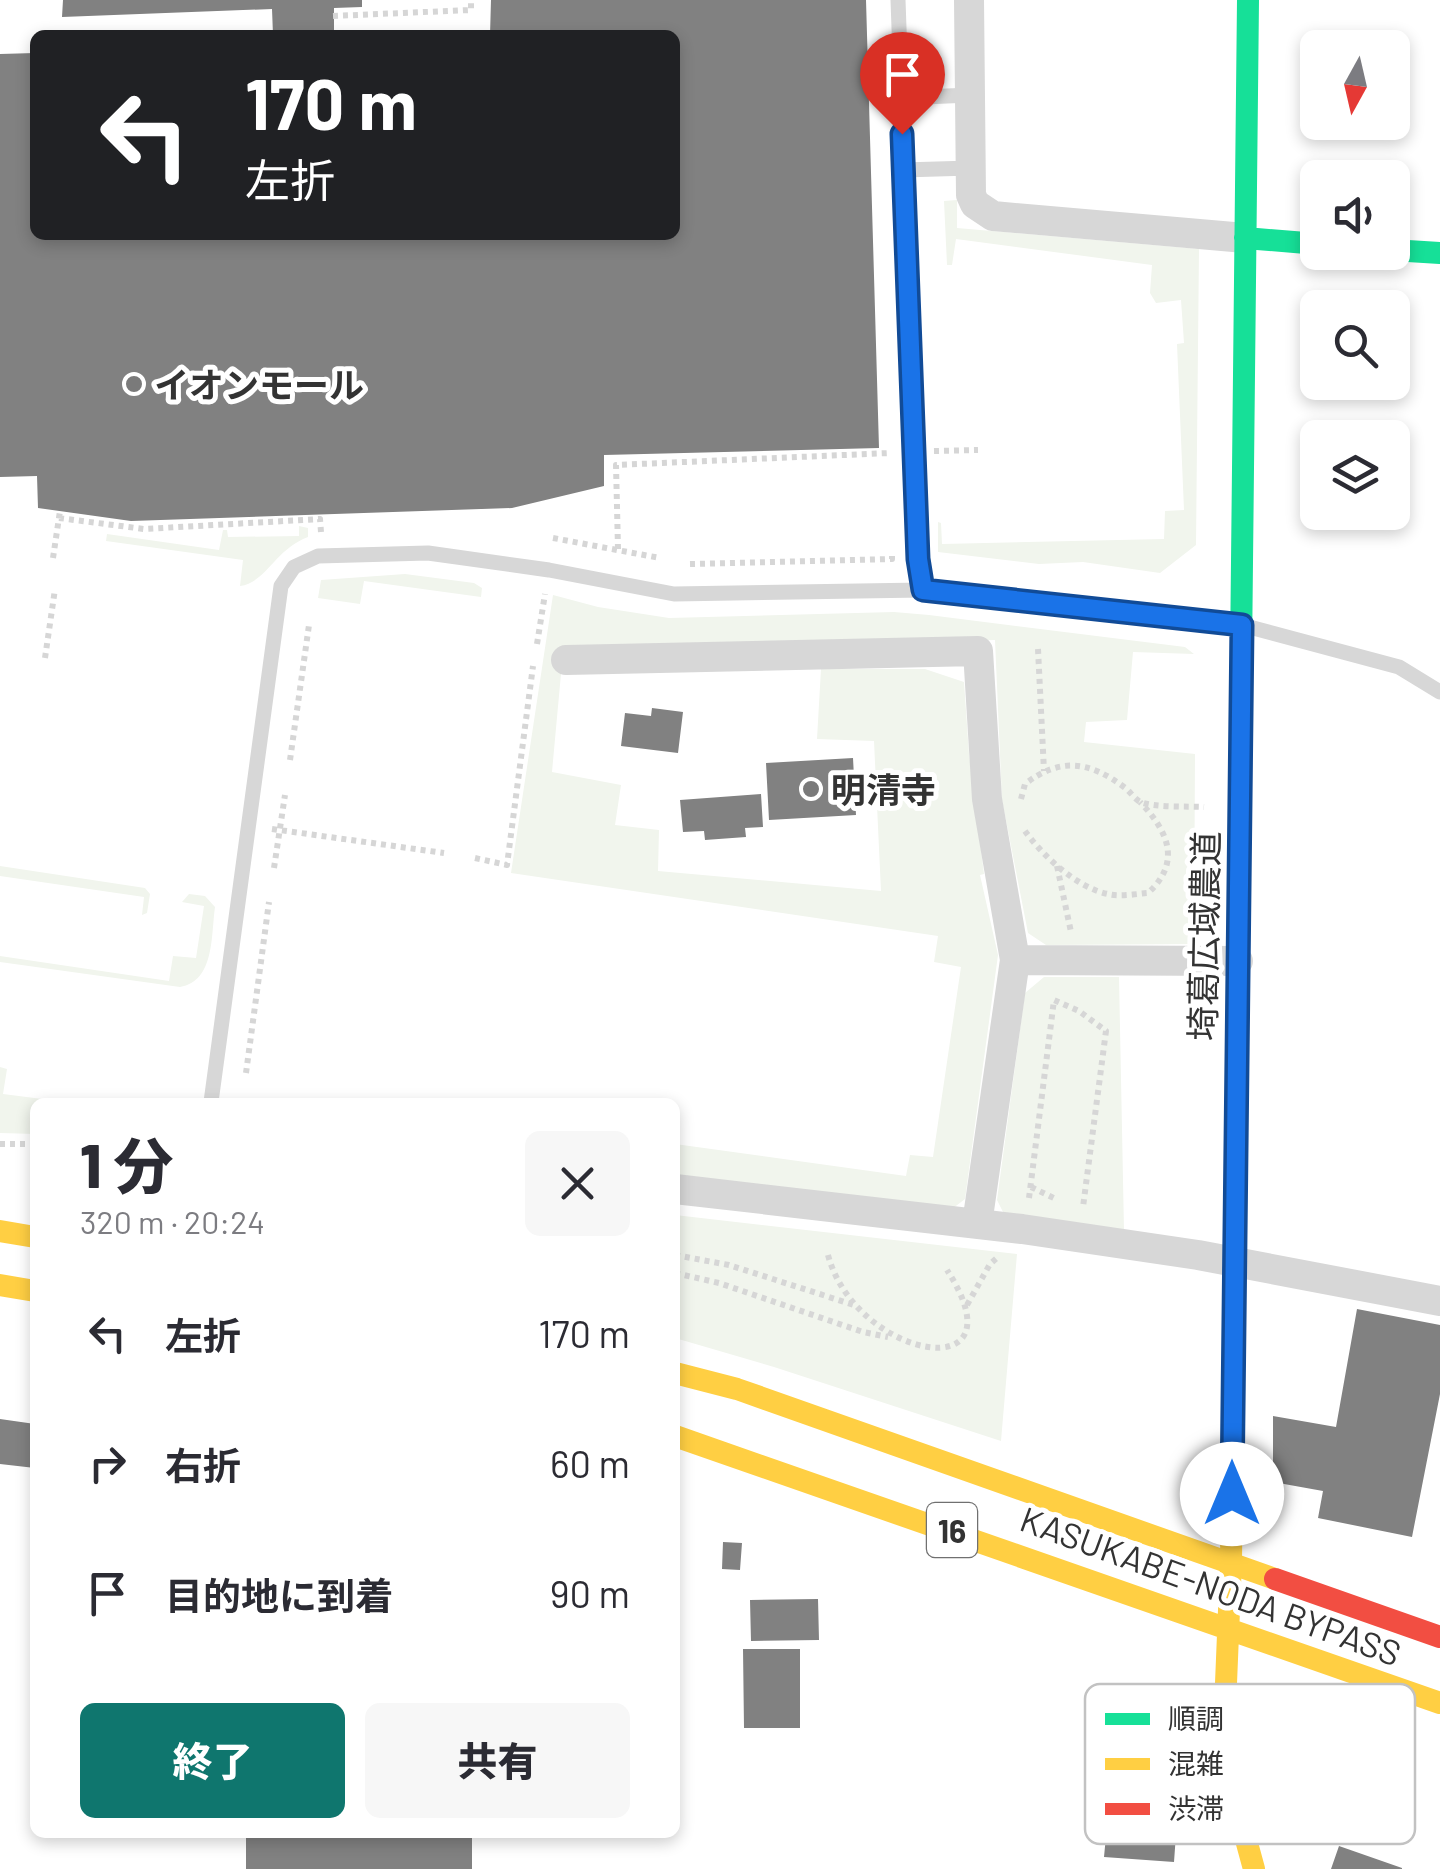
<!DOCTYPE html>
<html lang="ja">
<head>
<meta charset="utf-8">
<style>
	:root { --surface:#fff; --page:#f7f7f7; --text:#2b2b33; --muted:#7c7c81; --accent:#0f766e }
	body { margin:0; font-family:Barlow,"Noto Sans JP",sans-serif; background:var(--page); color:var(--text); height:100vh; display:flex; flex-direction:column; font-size:38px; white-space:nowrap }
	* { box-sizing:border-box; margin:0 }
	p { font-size:32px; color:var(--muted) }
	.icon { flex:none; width:55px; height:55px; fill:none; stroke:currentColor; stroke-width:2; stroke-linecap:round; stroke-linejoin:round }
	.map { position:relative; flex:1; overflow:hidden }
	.side { position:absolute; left:30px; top:1098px; width:650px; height:740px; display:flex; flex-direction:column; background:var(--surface); border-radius:15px; box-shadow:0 5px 15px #0003 }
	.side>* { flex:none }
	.guide { position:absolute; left:30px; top:30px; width:650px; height:210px; border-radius:15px; box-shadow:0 5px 15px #0003; background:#202124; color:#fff; overflow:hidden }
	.needle { width:65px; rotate:188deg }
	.tools { position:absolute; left:1300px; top:30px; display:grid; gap:20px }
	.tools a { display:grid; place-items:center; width:110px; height:110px; border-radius:15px; background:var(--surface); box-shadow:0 5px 15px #0003; font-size:50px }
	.pin { position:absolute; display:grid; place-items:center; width:85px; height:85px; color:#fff; margin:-102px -42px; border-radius:50% 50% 50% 0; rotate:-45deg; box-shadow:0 0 10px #0007 }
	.pin .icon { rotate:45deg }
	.me { position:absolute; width:110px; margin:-55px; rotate:0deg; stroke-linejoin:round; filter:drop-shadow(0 0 8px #0008) }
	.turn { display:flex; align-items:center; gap:35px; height:210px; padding:0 50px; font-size:45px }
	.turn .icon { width:130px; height:130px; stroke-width:2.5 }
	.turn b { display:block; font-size:70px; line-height:85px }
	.round { display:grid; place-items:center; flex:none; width:105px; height:105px; border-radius:15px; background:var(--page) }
	.summary { display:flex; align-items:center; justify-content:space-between; height:170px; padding:0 50px }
	h1 { font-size:60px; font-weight:800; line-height:75px }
	.primary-button { display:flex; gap:20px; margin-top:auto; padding:20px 50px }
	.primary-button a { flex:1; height:115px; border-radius:15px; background:var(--accent); color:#fff; font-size:40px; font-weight:800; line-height:115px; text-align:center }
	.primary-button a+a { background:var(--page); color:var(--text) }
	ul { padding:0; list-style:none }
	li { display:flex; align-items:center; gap:30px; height:130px; padding:0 50px }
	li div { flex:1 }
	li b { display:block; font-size:38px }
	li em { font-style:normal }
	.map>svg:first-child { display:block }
	.green { fill:#f1f5ed }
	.building { fill:#818181 }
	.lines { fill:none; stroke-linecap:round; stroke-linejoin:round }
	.path { stroke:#d6d6d6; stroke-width:6; stroke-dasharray:5 5; stroke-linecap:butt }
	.lane { stroke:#d7d7d7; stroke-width:15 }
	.street { stroke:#d7d7d7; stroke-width:30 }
	.fast { stroke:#16e098; stroke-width:22 }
	.slow { stroke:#ffcf43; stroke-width:22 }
	.jam { stroke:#f24e42; stroke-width:22 }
	.route-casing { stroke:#114b97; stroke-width:25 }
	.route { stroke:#1a73e8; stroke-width:18 }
	.poi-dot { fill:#7a7a7a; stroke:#fff; stroke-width:4 }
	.labels { text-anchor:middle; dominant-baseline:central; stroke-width:10; stroke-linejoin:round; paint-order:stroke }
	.shield { fill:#fff; stroke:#707070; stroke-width:2.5 }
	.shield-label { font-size:32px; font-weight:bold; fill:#333 }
	.poi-label { font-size:35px; font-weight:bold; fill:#333; stroke:#fff; text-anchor:start }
	.street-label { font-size:35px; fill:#333; stroke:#fff }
	.key { fill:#fff; stroke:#c2c2c2; stroke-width:2.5 }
	.key-label { font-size:28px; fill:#333 }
</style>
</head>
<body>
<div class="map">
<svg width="1440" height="1869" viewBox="0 0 1440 1869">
	<rect width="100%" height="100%" fill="#fff"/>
	<path class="green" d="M957,200V228L1199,249L1196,545L1160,573L1083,562L1039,564L938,552V522L941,523L942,544L1164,539L1165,511L1184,510L1177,344L1184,343L1181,300L1156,303L1150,293L1152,265L956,239L952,265H947L944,201Z
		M299,526L308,528V537C274,550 267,582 240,586L243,560L106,541L107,534L219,550L223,530H227L228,537L299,536Z
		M405,574L474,583L482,588L481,597L364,581L360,604L318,598L321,580Z
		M553,595L598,607L669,618L894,612L929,615L1185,647L1194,654L1133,652L1127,720L1086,722L1084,742L1195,754L1194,944L1046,945L1028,933L1002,800L995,640L563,652L552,772L621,785L615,825L659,830L658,871L881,891L874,741L817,739L821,669H925L964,682L969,754L984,874L980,875L998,955L965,1199L952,1209L675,1177V1144L906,1176L910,1155L933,1157L961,967L934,962L938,936L511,873Z
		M0,866L145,888L150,894L147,913L142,915L144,897L0,876Z
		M189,894L205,896L215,907C211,935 215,981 180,987L0,962V956L169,981L173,956L196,958L204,906L182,902Z
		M1044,977H1119L1124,1230L1004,1214L997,1200L1025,993Z
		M0,1067L7,1069L3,1094L66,1102H35V1134L0,1133Z
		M675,1215L1017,1254L1001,1441L774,1367L675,1338Z"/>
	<path class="building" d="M63,0H362V7L334,8V31L273,35L272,9L62,17Z
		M491,0H866L879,448L604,455V486L512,508L131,521L38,508L37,476L0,477V54L35,53V235H675V35H490Z
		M652,708L683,712L678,753L621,746L625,713L651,716Z
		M853,758L856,815L769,820L766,763Z
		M761,794L763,827L745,828L746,837L705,840L704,831L683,832L680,800Z
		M1357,1309L1440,1325V1394L1412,1537L1318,1518L1323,1491L1273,1482V1416L1336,1427Z
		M0,1419L35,1424V1468L0,1464Z
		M723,1542L742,1543L740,1570L722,1569Z
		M818,1599L819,1640L751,1641L750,1600Z
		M743,1649H800V1728H744Z
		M1108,1815L1177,1820L1174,1862L1104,1857Z
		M246,1832H472V1869H246Z
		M1339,1846L1402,1868V1869H1331Z"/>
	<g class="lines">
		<path class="path" d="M333,16L471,10V0
			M934,451L978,450
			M59,518L144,529L320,519L321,532
			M553,538L660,558
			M618,549L616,465L890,453
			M53,558L60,511
			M690,564L892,559V553
			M537,644L545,594
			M1038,649L1044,771
			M45,658L55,589
			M290,760L309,625
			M1021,799L1025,784C1060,757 1089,761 1124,787C1130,791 1135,800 1141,802C1155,808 1188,806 1204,807
			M272,829L444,853
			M1025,831C1042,855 1077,888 1108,894C1120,897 1135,894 1148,893C1182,862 1168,831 1140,802
			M475,858L507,865L533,666
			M1057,866L1071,932
			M274,868L285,795
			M246,1073L269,902
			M0,1144H35
			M1031,1187L1058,1200
			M1029,1198L1054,1000L1079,1011L1106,1031L1083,1207
			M675,1255L729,1265L854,1305
			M828,1255C856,1360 1025,1390 947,1270
			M675,1273L719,1283L863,1332L888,1337
			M967,1305L990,1264L998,1257"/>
		<path class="lane" d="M898,0L918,559L923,590
			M901,98L970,95
			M903,170L971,168
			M211,1102L281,586L294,567L318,556L428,553L549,570L674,594L923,590L1242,625L1399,667L1440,692"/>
		<path class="street" d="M969,0L971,195L975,204L993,216L1245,238
			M566,660L978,651L987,799L1015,960L977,1224
			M1015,960L1238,961
			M675,1189L1022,1229L1198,1255L1440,1301"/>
		<path class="fast" d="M1245,238L1318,244
			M1392,250L1440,253
			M1237,1030L1248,0"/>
		<path class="slow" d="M1237,1030L1231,1561L1224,1732L1232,1788L1254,1869
			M0,1231L35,1237
			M0,1285L35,1291
			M675,1373L737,1389L1275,1579
			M675,1436L1440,1703"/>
		<path class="jam" d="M1275,1579L1440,1637"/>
	</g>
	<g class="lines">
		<defs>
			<path id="route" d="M902,134L918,559L923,590L1242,625L1232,1494"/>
		</defs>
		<use href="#route" class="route-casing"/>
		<use href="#route" class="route"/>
	</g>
	<g class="poi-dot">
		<circle cx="134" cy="384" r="10"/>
		<circle cx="811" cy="789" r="10"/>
	</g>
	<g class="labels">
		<rect class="shield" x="927" y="1503" width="50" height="54" rx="8"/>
		<g class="shield-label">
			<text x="952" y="1530">16</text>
		</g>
		<g class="poi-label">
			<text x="154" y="384">イオンモール</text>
			<text x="831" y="789">明清寺</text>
		</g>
		<g class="street-label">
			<text transform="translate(1203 936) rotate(-89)">埼葛広域農道</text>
			<text transform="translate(1211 1585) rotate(20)">KASUKABE-NODA BYPASS</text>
		</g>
	</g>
	<rect x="1085" y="1684" width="330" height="160" rx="15" class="key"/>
	<rect x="1105" y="1713" width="45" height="12" fill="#16e098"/>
	<rect x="1105" y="1758" width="45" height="12" fill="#ffcf43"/>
	<rect x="1105" y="1803" width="45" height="12" fill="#f24e42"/>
	<g class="key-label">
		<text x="1168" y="1729">順調</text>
		<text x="1168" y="1774">混雑</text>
		<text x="1168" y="1819">渋滞</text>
	</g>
</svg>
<div class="tools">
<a><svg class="needle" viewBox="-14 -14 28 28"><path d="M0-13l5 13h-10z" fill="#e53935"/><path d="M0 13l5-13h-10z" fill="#7c7c81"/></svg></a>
<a><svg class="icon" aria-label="sound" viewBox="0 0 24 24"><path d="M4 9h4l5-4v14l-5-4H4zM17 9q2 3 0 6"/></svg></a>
<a><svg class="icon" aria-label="search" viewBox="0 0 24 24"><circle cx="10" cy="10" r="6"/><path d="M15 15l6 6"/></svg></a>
<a><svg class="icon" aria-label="layers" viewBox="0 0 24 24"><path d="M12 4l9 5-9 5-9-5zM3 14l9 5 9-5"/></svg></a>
</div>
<div class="pin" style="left:902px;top:134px;background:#d93025"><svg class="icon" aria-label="arrive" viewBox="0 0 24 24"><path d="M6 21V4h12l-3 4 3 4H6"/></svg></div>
<svg class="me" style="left:1232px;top:1494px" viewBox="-20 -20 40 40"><circle r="19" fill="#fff"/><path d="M0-13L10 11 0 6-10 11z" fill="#1a73e8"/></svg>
<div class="guide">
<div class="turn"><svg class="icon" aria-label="left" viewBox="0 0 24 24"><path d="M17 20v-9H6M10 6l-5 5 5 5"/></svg><div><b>170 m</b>左折</div></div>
</div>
<section class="side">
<div class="summary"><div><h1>1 分</h1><p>320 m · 20:24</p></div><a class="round"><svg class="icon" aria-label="close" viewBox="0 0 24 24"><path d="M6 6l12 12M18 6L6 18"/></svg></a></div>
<ul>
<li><svg class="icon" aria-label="left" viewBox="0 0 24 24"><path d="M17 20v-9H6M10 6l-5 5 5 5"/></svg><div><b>左折</b></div><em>170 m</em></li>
<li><svg class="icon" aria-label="right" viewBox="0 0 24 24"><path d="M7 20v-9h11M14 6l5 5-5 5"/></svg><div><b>右折</b></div><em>60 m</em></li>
<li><svg class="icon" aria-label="arrive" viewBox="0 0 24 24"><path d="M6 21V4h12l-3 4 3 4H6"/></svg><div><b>目的地に到着</b></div><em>90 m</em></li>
</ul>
<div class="primary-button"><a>終了</a><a>共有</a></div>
</section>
</div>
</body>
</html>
